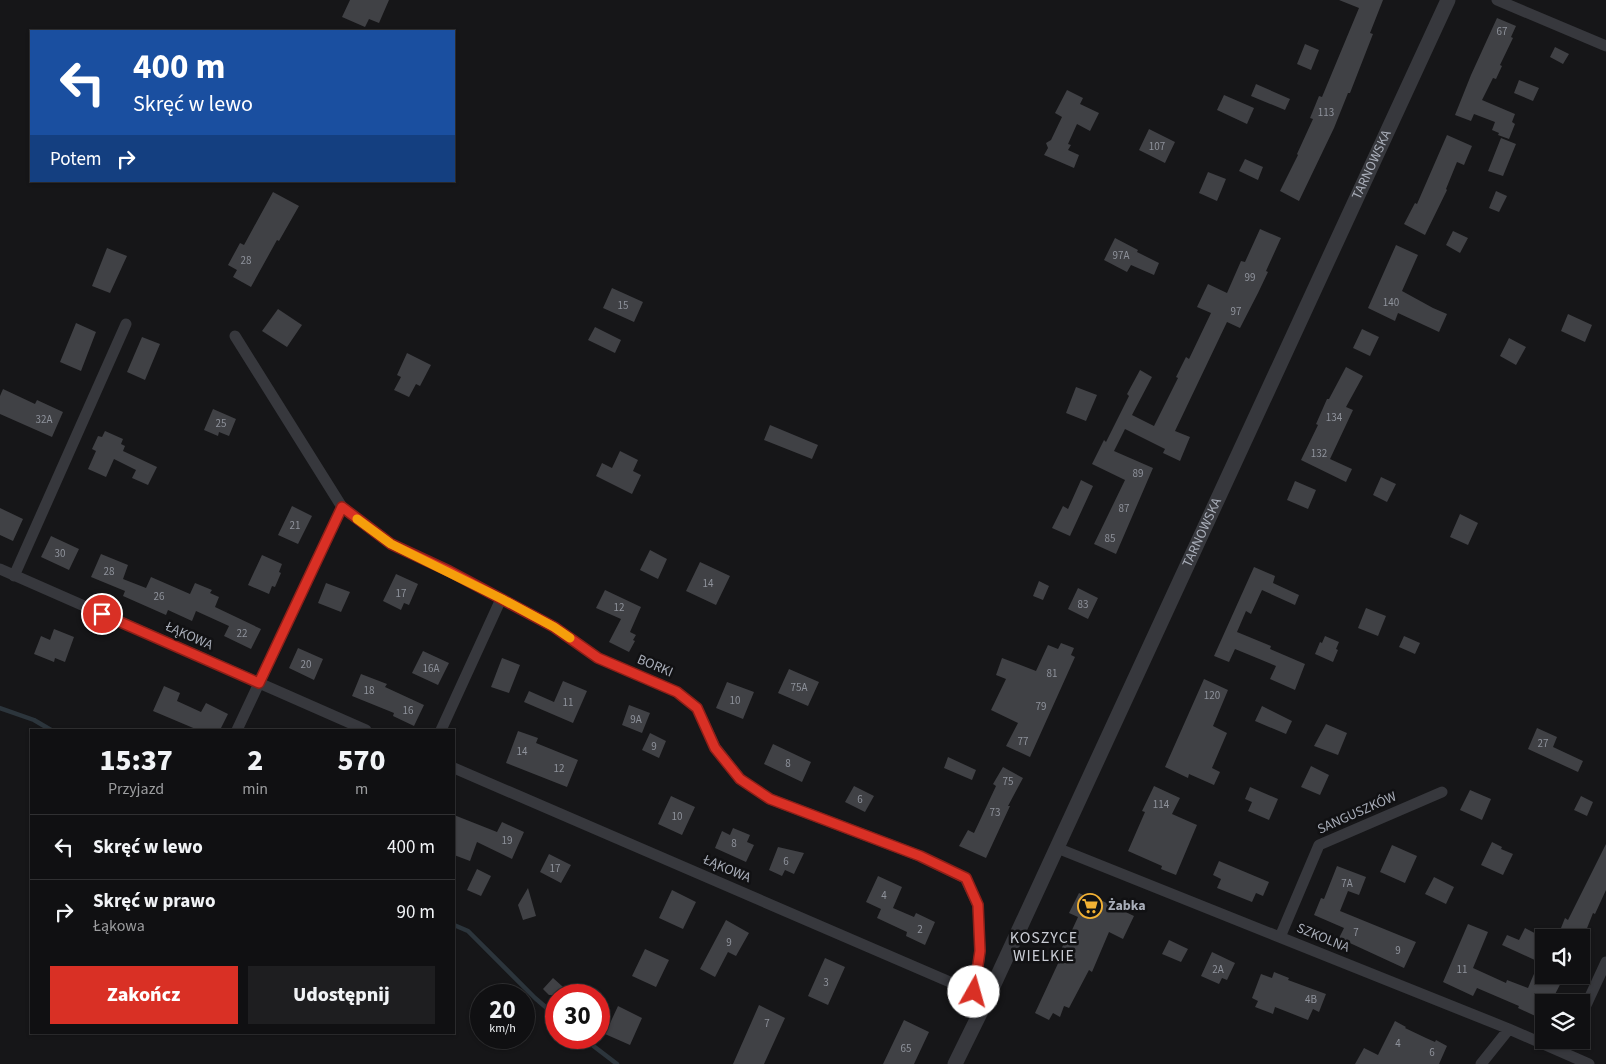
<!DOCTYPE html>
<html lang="pl">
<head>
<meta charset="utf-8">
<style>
	:root { --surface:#101012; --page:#1e1e20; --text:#f1f3f6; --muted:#9c9d9f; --line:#303032; --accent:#d93025 }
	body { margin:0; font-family:"Source Sans 3",sans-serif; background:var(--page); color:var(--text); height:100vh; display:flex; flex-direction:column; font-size:19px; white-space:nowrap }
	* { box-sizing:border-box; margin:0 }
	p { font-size:16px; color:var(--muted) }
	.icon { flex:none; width:28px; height:28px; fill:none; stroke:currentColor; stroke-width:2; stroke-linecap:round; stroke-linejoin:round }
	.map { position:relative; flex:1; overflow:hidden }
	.side { position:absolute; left:30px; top:729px; width:425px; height:305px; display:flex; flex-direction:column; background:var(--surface); border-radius:0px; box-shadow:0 1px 4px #0004,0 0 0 1px var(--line) }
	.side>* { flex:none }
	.banner { position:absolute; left:30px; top:30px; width:425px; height:152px; border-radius:0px; box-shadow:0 1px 4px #0004,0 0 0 1px var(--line); background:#1a4fa0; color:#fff; overflow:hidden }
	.tools { position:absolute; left:1535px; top:929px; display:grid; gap:10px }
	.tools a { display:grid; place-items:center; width:55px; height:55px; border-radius:0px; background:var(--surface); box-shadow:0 1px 4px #0004,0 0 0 1px var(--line); font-size:25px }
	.speed { position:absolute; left:470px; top:984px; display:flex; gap:10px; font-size:25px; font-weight:700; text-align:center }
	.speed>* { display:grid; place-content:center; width:65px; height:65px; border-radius:50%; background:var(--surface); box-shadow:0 1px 4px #0004,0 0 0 1px var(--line); line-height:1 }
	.speed small { font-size:12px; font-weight:400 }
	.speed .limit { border:8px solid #d22; background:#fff; color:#111 }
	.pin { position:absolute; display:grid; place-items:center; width:42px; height:42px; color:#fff; margin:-21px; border:2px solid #fff; border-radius:50%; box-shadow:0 1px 5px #0007 }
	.me { position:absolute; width:55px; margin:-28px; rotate:7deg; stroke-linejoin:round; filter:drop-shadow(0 0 4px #0008) }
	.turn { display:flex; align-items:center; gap:18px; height:105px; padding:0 20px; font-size:22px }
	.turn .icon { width:65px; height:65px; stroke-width:2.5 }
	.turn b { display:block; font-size:35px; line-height:42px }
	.then { display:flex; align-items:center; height:48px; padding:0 20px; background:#0003; gap:10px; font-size:19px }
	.eta { display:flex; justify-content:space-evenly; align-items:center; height:85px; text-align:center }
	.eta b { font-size:30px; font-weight:800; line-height:35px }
	.button { display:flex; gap:10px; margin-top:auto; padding:10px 20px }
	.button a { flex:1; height:58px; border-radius:0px; background:var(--accent); color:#fff; font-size:20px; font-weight:800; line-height:58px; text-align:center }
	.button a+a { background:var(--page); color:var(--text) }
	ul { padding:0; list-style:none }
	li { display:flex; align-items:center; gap:15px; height:65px; padding:0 20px; border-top:1px solid var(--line) }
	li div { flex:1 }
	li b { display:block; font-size:19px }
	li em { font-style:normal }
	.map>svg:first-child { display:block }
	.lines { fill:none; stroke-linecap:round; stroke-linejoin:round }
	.stream { stroke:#2c353c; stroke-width:4.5 }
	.building { fill:#404145 }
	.minor { stroke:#37383d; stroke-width:11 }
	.tertiary { stroke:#37383d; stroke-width:15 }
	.route-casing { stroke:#8d1f18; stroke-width:12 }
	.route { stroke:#d93025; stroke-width:9 }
	.slow { stroke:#f59e0b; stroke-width:9 }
	.labels { text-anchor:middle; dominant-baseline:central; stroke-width:5; stroke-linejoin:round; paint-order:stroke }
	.number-label { font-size:11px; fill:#8e929b }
	.street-label { font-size:14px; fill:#a8adb8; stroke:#111113 }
	.poi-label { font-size:14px; font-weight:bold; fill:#a8adb8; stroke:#111113; text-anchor:start }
	.quarter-label { font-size:16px; letter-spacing:1px; fill:#c9ccd4; stroke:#111113 }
</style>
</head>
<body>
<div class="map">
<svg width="1606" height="1064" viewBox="0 0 1606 1064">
	<rect width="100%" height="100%" fill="#161618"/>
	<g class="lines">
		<path class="stream" d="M0,708L34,720L51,730
			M454,925L468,931L535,998L556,1016
			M583,1038L617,1064"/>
	</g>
	<path class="building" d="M350,0H389L379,23L369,19L365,27L342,17Z
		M1339,0H1383L1370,33L1373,34L1350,93H1348L1334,128L1299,201L1280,191L1298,155L1297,154L1313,119L1310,118L1319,96L1322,97L1359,8Z
		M1497,18L1516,26L1511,37L1513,38L1500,65L1502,66L1496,79L1493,78L1482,100L1515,114L1512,122L1515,124L1509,139L1498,135L1499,133L1492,130L1495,122L1474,114L1471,121L1455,115L1471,75Z
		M1305,44L1319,50L1311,70L1297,64Z
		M1555,47L1569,54L1563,64L1550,57Z
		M1519,80L1539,88L1533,101L1514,93Z
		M1256,84L1290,99L1285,110L1251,96Z
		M1067,90L1083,98L1080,104L1099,113L1090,131L1077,124L1068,144L1071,145L1068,150L1079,155L1074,168L1044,155L1048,148L1046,143L1051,140L1062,117L1055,113Z
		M1224,95L1254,108L1247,124L1217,110Z
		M1149,129L1175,142L1165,163L1139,150Z
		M1447,135L1472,146L1464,165L1457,162L1446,189L1447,190L1425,235L1404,224L1415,203L1417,204Z
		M1501,138L1516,144L1503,176L1488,171Z
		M1245,159L1263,167L1258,180L1239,171Z
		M1208,172L1226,179L1217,201L1199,193Z
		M1496,191L1507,196L1499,212L1489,208Z
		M273,192L299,206L279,241L277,240L251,287L233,277L237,270L228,265L240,243L244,245Z
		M1260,229L1281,238L1266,271L1268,272L1258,293L1240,328L1227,322L1175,431L1190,437L1180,461L1163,453L1165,449L1125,429L1114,451L1153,468L1116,554L1094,544L1125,480L1092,464L1104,440L1106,442L1129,396L1127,394L1140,370L1152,377L1132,415L1154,426L1178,378L1176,377L1186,357L1189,359L1211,313L1197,307L1208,284L1227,293L1241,261L1245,262Z
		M1453,231L1468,238L1460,253L1446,245Z
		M1115,238L1138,250L1137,252L1159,263L1154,275L1131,265L1127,272L1104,260Z
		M1396,245L1418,255L1402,291L1433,308L1447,314L1439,332L1398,313L1395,321L1368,308Z
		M107,248L127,256L110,293L92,286Z
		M612,288L643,302L634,322L603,308Z
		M278,309L302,325L287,347L262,331Z
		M1568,314L1592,325L1585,342L1561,331Z
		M76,323L96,332L81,371L60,362Z
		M595,327L621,340L615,353L588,340Z
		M1362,329L1379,337L1370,356L1353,348Z
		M142,337L160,344L145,380L127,372Z
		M1509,338L1526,347L1516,365L1500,356Z
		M407,353L431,365L420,386L416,384L409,397L394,390L401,377L397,375Z
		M1346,367L1363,376L1346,407L1353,410L1330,459L1352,469L1346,482L1301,460L1318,425L1316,424L1327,399H1329Z
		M1076,387L1097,395L1086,421L1066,413Z
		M3,389L35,404L37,400L63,412L52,437L0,414V396Z
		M213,409L236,419L229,436L219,432L218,436L204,430Z
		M770,425L818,445L812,459L764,440Z
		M105,431L123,439L121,444L125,446L123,451L157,467L148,485L132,478L136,470L114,459L106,477L88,469L96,451L92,449L98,436L102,437Z
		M620,451L638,460L633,471L641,475L632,494L596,476L602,463L612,468Z
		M1381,477L1396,484L1387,502L1373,495Z
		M1081,480L1093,486L1070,536L1052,528L1063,506L1068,509Z
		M1295,481L1316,490L1308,509L1287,500Z
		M292,506L312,516L298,544L278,535Z
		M0,508L23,519L13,541L0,535Z
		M1460,514L1478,523L1468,545L1450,537Z
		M51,536L79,549L69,570L41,557Z
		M650,550L667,559L658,579L640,570Z
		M101,554L128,565L123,579L146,588L151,577L190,594L195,583L212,590L210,593L219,597L215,607L261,629L251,649L224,636L229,626L196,611L192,621L168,610L166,615L123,596L125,591L91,577Z
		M262,555L282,564L279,572L281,573L275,587L272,586L269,594L248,585Z
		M700,562L730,576L716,605L686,591Z
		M1254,567L1275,576L1273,583L1299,595L1295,605L1262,590L1251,614L1246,611L1237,632L1271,646L1270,649L1305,664L1295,690L1270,679L1276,666L1235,649L1229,662L1214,656Z
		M396,574L418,584L409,605L404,603L401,610L383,601Z
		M1039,581L1049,586L1043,600L1033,596Z
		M326,583L350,592L341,612L318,603Z
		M1078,588L1098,598L1088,619L1068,609Z
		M605,590L641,607L630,632L636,635L633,640L635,641L629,652L609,642L621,619L596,608Z
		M1366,608L1386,616L1378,636L1358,628Z
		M54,629L74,637L65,662L55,658L54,662L34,654L41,636L50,640Z
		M1325,636L1339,642L1336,649L1338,650L1333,662L1315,654L1320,642L1322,643Z
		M1404,636L1420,643L1415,654L1399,647Z
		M1061,643L1074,648L1071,655L1075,657L1030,757L1006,746L1018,723L991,710L1006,679L996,675L1002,658L1036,671L1048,645L1058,649Z
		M298,648L323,659L314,680L289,668Z
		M423,651L449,663L438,685L412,673Z
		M502,658L520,665L509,693L491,687Z
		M789,669L819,682L808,706L778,693Z
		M361,674L387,684L385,687L424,705L414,726L393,716L394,713L352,696Z
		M1204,679L1228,690L1213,726L1227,733L1212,768L1220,772L1214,785L1189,774L1188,778L1165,767Z
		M563,681L587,691L573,723L524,702L529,691L554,702Z
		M727,682L754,692L743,719L716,708Z
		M164,686L180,693L177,701L201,712L206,703L228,714L220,730H198L153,711Z
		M629,705L650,713L642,733L622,725Z
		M1262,706L1292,721L1286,734L1255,721Z
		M1326,724L1347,733L1338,755L1314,746Z
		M1537,728L1557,737L1553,747L1583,761L1578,772L1528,749Z
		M518,731L538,738L536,743L578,760L567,787L506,763Z
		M650,733L666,741L659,758L642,750Z
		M773,744L811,762L802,782L764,764Z
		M948,757L976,770L972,780L944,768Z
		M1311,766L1329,775L1320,795L1301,787Z
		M1003,767L1023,778L1008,806H1010L986,858L959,846L968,830L974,833L996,786L993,784Z
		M854,786L874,796L865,812L845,802Z
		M1154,786L1180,798L1172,814L1197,825L1176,875L1161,869L1162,866L1128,851L1145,812L1142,811Z
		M1250,787L1278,799L1269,820L1248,811L1252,802L1245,799Z
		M1470,790L1491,799L1482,820L1460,810Z
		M671,796L695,807L682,835L658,824Z
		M1581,796L1593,802L1587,816L1574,810Z
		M454,815L497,832L502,822L524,832L512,859L477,842L470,861L454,855Z
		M733,828L750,835L747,842L754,845L746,862L715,848L722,831L730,835Z
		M1492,842L1502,847L1501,849L1513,854L1503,875L1481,865Z
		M1606,844V890L1595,914L1593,913L1582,941L1581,936V938H1557L1565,918L1568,920Z
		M1392,845L1417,856L1405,883L1380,872Z
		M778,847L804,853L794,874L785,870L782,876L769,870Z
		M549,854L571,865L561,883L540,872Z
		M1219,861L1269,882L1263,896L1256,893L1252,902L1217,888L1221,879L1213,875Z
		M1337,866L1366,877L1359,895L1348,891L1340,911L1416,942L1404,968L1339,938L1344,928L1314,915L1321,898L1324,899Z
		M477,869L491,876L481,896L467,890Z
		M878,876L902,887L893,908L914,917L916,913L935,922L925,945L906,936L907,932L877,918L881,909L866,902Z
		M1434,877L1454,887L1446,904L1425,894Z
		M528,888L536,916L523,920L518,905Z
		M672,890L696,902L683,929L659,918Z
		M1079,893L1089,898L1090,895L1134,916L1123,939L1109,932L1092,972L1089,970L1069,1008L1064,1006L1060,1017L1053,1013L1049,1020L1035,1013L1061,957L1058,956L1065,941H1067L1078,917L1069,913Z
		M726,920L749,933L736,956L728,952L715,977L700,969Z
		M1468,924L1488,932L1473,968L1506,983L1507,980L1528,988L1539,962L1502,945L1507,935L1519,940L1525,928L1544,938V975H1565L1551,1002H1544V1020L1518,1008L1519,1006L1477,988L1473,996L1443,982Z
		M1169,940L1188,949L1181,962L1162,954Z
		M645,949L669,960L656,987L632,976Z
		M1212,952L1235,963L1227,980L1222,978L1219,984L1201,976Z
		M825,958L845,967L828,1005L808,996Z
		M1274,972L1289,978L1288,980L1326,994L1319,1012L1313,1009L1308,1020L1275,1007L1273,1014L1255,1007L1258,1001L1252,998L1261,974L1272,978Z
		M553,978L572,995H549L543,989Z
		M759,1005L785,1018L764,1064H733Z
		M618,1006L642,1018L630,1045L605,1034Z
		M904,1020L929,1032L914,1064H883Z
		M1395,1021L1406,1027L1405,1028L1426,1038L1435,1042L1436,1040L1447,1046L1439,1064H1355L1364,1048L1378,1055Z"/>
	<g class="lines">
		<path class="minor" d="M1497,0L1606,46
			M235,336L342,507L391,544L449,571L554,627L598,658L677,692L697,708L715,747L740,779L770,799L920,856L965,878L978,905L980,951L975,993
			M0,569L366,730
			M14,576L126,324
			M237,730L342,507
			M441,730L501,599
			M454,768L980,995
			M1057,848L1509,1029L1589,1064
			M1280,937L1319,845L1442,792
			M1581,1016L1606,962
			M1564,1052L1570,1040
			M1481,1064L1509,1029"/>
		<path class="tertiary" id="s1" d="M955,1064L988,997L1448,0"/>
	</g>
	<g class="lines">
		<defs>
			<path id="route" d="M102,614L259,683L342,507L391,544L449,571L554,627L598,658L677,692L697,708L715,748L740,779L770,799L920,856L966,878L978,905L980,951L974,992"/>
		</defs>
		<use href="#route" class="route-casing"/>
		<use href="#route" class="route"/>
		<path class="slow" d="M357,519L391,544L502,599L554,627L570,638"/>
	</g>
	<defs>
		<symbol id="supermarket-ring" viewBox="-11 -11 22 22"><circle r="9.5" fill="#111113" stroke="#f2b134" stroke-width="1.5"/><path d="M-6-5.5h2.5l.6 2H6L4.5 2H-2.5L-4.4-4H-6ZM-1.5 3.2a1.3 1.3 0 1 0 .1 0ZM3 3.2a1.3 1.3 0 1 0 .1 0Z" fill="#f2b134"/></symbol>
	</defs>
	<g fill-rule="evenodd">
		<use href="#supermarket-ring" x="1076" y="892" width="28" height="28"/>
	</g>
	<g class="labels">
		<g class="number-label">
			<text x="1502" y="31">67</text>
			<text x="1326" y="112">113</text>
			<text x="1157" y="146">107</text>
			<text x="1121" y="255">97A</text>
			<text x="246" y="260">28</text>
			<text x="1250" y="277">99</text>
			<text x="1391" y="302">140</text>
			<text x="623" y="305">15</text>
			<text x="1236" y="311">97</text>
			<text x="1334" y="417">134</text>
			<text x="44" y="419">32A</text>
			<text x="221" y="423">25</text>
			<text x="1319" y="453">132</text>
			<text x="1138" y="473">89</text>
			<text x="1124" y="508">87</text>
			<text x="295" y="525">21</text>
			<text x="1110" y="538">85</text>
			<text x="60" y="553">30</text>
			<text x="109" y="571">28</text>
			<text x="708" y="583">14</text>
			<text x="401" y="593">17</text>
			<text x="159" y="596">26</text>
			<text x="1083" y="604">83</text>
			<text x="619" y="607">12</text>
			<text x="242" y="633">22</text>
			<text x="306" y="664">20</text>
			<text x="431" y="668">16A</text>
			<text x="1052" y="673">81</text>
			<text x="799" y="687">75A</text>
			<text x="369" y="690">18</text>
			<text x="1212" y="695">120</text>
			<text x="735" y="700">10</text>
			<text x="568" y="702">11</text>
			<text x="1041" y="706">79</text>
			<text x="408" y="710">16</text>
			<text x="636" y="719">9A</text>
			<text x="1023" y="741">77</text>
			<text x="1543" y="743">27</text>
			<text x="654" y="746">9</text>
			<text x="522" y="751">14</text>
			<text x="788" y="763">8</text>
			<text x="559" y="768">12</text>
			<text x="1008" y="781">75</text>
			<text x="860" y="799">6</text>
			<text x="1161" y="804">114</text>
			<text x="995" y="812">73</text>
			<text x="677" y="816">10</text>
			<text x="507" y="840">19</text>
			<text x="734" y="843">8</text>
			<text x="786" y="861">6</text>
			<text x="555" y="868">17</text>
			<text x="1347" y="883">7A</text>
			<text x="884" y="895">4</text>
			<text x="920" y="929">2</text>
			<text x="1356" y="932">7</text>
			<text x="729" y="942">9</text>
			<text x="1398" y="950">9</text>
			<text x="1218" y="969">2A</text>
			<text x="1462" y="969">11</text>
			<text x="826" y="982">3</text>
			<text x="1311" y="999">4B</text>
			<text x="767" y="1023">7</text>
			<text x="1398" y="1043">4</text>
			<text x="906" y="1048">65</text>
			<text x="1432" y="1052">6</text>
		</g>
		<g class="street-label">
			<text stroke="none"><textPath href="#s1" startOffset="991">TARNOWSKA</textPath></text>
			<text stroke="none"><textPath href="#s1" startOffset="586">TARNOWSKA</textPath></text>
			<text transform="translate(189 636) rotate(24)">ŁĄKOWA</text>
			<text transform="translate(655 666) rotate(23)">BORKI</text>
			<text transform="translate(1357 813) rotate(-24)">SANGUSZKÓW</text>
			<text transform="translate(727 869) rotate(23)">ŁĄKOWA</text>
			<text transform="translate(1323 938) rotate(22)">SZKOLNA</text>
		</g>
		<g class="poi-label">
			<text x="1108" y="906">Żabka</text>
		</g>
		<g class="quarter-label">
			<text x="1044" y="938">KOSZYCE<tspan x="1044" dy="18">WIELKIE</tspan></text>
		</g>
	</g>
</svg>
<div class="tools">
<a><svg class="icon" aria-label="sound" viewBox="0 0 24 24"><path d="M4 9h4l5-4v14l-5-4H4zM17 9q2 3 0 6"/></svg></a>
<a><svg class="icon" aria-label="layers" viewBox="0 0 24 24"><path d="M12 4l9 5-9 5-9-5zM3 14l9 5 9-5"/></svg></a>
</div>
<div class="speed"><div>20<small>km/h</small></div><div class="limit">30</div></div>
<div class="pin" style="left:102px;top:614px;background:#d93025"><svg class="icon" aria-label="arrive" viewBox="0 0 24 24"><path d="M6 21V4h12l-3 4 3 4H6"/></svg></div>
<svg class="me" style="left:974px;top:992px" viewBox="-20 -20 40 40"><circle r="19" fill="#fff"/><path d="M0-13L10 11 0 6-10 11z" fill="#d93025"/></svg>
<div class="banner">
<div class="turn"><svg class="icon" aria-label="left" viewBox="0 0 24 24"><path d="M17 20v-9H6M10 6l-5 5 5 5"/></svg><div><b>400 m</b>Skręć w lewo</div></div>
<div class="then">Potem<svg class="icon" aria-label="right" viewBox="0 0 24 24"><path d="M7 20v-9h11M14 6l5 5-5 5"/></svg></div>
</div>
<section class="side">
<div class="eta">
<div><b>15:37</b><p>Przyjazd</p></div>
<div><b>2</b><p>min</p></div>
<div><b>570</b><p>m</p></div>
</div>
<ul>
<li><svg class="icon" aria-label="left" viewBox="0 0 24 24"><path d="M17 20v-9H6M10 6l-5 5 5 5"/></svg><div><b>Skręć w lewo</b></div><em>400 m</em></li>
<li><svg class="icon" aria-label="right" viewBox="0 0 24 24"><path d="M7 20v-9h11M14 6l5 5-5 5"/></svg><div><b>Skręć w prawo</b><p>Łąkowa</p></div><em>90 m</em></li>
</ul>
<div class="button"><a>Zakończ</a><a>Udostępnij</a></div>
</section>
</div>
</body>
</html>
